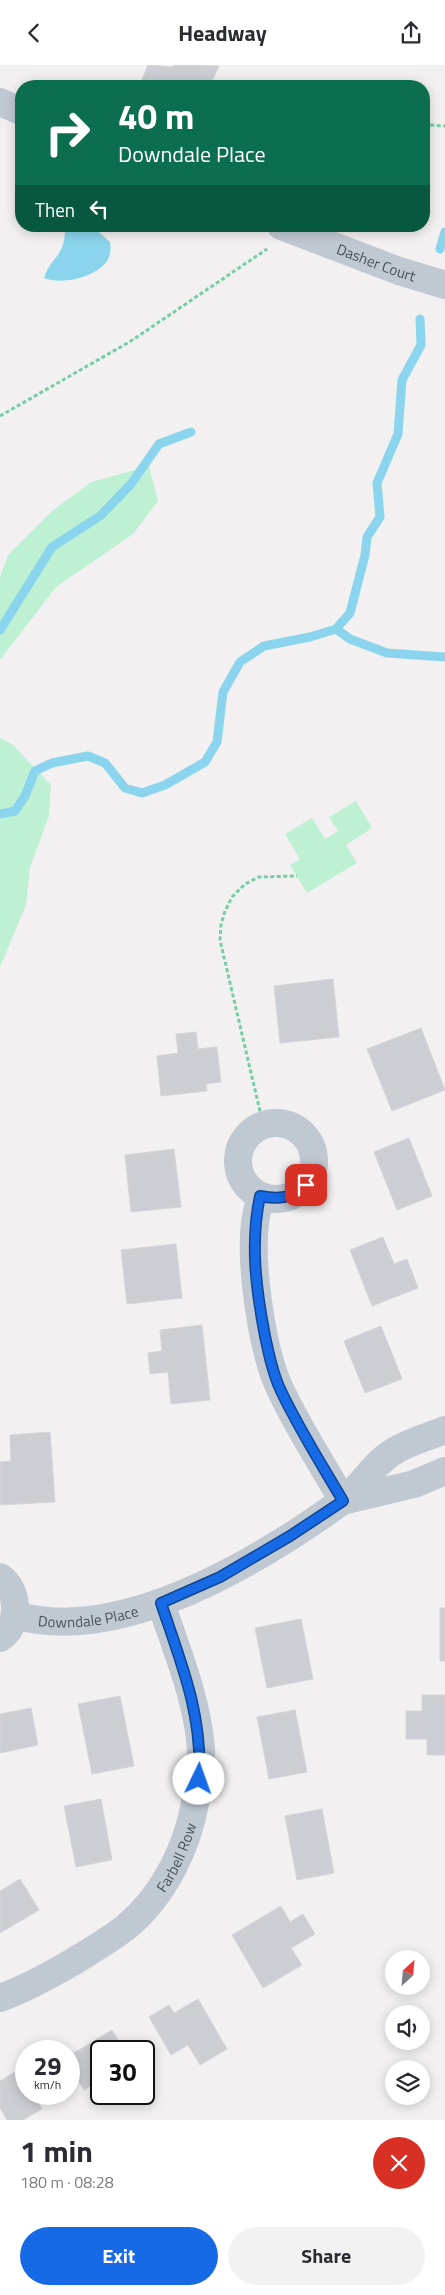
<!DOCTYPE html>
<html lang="en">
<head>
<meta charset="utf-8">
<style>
	:root { --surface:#fff; --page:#f2f2f3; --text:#2b2b33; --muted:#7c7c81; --accent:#176ae5 }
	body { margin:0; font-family:"Titillium Web",sans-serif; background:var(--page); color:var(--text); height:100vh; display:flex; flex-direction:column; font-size:19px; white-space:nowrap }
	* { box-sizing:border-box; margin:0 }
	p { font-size:16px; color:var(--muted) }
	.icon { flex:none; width:28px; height:28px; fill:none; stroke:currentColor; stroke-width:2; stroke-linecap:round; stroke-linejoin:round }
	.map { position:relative; height:2055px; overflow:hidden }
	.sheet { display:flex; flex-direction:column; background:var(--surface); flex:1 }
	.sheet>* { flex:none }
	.banner { position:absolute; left:15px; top:15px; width:415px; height:152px; border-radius:20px; box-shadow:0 2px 12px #0003; background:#0b6e4f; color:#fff; overflow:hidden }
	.needle { width:32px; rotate:26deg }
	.buttons { position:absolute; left:385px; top:1885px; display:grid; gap:10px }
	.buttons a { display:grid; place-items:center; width:45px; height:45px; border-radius:50%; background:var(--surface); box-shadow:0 2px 12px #0003; font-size:25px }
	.speed { position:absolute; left:15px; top:1975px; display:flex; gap:10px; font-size:25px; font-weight:700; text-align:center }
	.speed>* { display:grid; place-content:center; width:65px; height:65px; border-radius:50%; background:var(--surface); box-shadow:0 2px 12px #0003; line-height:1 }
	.speed small { font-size:12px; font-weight:400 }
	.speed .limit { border:2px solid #111; border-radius:8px; background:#fff; color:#111 }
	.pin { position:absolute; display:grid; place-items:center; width:42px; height:42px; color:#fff; margin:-21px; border-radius:10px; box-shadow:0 2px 8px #0006 }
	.me { position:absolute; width:55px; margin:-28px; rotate:3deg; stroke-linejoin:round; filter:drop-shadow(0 0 4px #0008) }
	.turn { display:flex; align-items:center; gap:18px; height:105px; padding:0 20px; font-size:22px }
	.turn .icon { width:65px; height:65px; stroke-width:2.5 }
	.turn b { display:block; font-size:35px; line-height:42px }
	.then { display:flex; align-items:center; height:48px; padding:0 20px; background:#0003; gap:10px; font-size:19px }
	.round { display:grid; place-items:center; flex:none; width:52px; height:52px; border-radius:26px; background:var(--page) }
	.summary { display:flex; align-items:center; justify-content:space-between; height:85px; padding:0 20px }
	h1 { font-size:30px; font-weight:700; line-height:38px }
	.cta { display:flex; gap:10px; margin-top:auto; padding:10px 20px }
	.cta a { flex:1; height:58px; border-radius:30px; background:var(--accent); color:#fff; font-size:20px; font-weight:700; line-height:58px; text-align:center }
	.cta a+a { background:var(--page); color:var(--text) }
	header { display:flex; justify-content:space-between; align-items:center; height:65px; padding:0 20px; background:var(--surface); font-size:22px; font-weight:700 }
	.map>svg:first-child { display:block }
	.green { fill:#bef0d3 }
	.water { fill:#8ad5ed }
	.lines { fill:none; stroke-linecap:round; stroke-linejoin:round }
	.stream { stroke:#8ad5ed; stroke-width:9 }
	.building { fill:#ccced4; stroke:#d4d5db }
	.path { stroke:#75cea5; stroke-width:3; stroke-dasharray:4 2.5; stroke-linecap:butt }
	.minor { stroke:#c0c9d2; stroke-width:28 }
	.route-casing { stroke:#0f4595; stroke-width:12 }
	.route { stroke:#176ae5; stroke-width:9 }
	.labels { text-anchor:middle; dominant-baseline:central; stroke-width:4.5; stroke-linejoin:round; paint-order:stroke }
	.street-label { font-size:15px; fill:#47525d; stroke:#fff }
</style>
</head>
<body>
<header><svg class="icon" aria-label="back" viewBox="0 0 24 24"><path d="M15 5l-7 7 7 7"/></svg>Headway<svg class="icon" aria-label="share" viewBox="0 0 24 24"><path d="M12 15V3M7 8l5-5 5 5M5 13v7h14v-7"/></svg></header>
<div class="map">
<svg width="445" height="2055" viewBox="0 0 445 2055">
	<rect width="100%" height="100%" fill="#f2f0f0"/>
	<path class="green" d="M149,401L158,436L133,469L56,522L0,595V512L8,490L52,446L91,417Z
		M0,673L12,679L51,720L49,751L30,802L26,840L0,902Z
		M356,736L372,763L346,780L357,798L307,828L290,800L300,794L285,769L312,753L325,774L338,766L329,752Z"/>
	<path class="water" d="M70,161H92L110,177C111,183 111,190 107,196C95,213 61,220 44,213C51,191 64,193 65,166Z"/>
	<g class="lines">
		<path class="stream" d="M440,184L445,167
			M336,564L350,548L365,490L367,472L380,452L377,418L398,369L402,315L421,280L420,254
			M0,565L52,482L100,451L131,419L159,379L191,367
			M0,749L15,746L25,731L35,706L52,698L88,691L105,698L125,723L142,728L165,720L205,697L217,677L223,627L240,597L264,581L310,572L336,564L350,574L387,588L445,592"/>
	</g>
	<path class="building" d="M148,0L173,2L174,0L219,1L210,21H145L140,19Z
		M333,914L339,972L280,978L274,921Z
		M421,963L445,1025L392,1046L367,984Z
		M196,967L198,984L217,982L221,1017L206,1019L207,1026L161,1031L157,991L178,988L176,969Z
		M409,1073L432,1131L397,1145L374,1087Z
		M174,1084L181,1142L131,1147L125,1090Z
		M383,1172L394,1199L407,1194L418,1223L372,1241L350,1185Z
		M176,1179L182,1233L127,1239L121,1185Z
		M202,1260L210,1335L171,1339L168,1307L150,1309L148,1288L162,1286L160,1265Z
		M381,1261L402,1314L365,1328L344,1276Z
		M50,1367L55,1437L0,1440V1397L11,1396L10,1370Z
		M440,1543H445V1596H440Z
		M301,1554L313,1614L267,1623L255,1563Z
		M422,1630H445V1690H427V1674H406V1646H422Z
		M120,1631L134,1701L92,1709L78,1639Z
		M31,1643L38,1680L0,1688V1649Z
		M295,1645L307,1707L269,1714L257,1652Z
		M101,1734L112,1795L76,1802L64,1741Z
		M322,1744L334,1808L297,1815L285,1751Z
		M20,1814L39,1845L0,1868V1826Z
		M281,1841L290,1857L303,1849L315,1869L291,1883L302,1900L263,1923L232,1870Z
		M198,1934L227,1984L200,2000L188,1980L171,1990L149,1952L169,1940L174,1948Z
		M112,1965L125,1986H101V2014L84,2025L69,2000V1991Z
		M26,2000V2029H35L34,2030L42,2044L23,2055H7L0,2043V2016Z"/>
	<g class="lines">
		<path class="path" d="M424,62L430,60L445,61
			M0,351L131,276L267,184
			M263,1059L220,875L221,860L225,846L232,832L245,819L259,812L297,811"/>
		<g class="minor">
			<path d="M0,37L21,46"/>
			<path id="s1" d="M281,161L399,206L445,220"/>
			<circle cx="276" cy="1096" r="38"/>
			<path d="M260,1131C259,1140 256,1149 255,1158C250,1200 262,1288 281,1326C299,1364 322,1399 343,1436"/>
			<path d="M343,1436L414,1419L445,1406"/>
			<path d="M0,1512C20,1526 20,1560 0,1573"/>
			<path id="s2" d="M15,1550C120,1581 259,1496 341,1437C360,1424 374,1398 393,1387C408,1377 428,1372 445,1365"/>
			<path id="s3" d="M0,1933C25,1924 47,1912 71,1898C89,1887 108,1876 125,1863C164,1831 188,1782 196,1733C199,1717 202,1700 201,1684C197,1633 177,1586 161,1539"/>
		</g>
	</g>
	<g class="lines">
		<defs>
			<path id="route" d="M199,1714C203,1650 181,1598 161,1538L220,1512L290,1471L343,1436C322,1400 299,1364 281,1326C273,1309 269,1290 265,1271C256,1224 250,1178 260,1131C281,1135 289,1133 306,1120"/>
		</defs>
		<use href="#route" class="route-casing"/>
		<use href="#route" class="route"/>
	</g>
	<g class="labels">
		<g class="street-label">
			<text stroke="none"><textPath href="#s1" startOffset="102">Dasher Court</textPath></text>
			<text stroke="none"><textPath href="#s2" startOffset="74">Downdale Place</textPath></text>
			<text stroke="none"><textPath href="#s3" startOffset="232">Farbell Row</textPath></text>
		</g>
	</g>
</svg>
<div class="buttons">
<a><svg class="needle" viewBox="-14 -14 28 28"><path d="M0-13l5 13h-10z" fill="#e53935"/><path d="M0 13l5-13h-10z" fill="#7c7c81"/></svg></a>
<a><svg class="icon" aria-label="sound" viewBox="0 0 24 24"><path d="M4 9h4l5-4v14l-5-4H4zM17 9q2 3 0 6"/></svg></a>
<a><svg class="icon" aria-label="layers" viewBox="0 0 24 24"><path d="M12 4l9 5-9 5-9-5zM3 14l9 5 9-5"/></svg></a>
</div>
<div class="speed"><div>29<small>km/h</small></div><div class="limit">30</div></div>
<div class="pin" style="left:306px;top:1120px;background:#d93025"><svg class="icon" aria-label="arrive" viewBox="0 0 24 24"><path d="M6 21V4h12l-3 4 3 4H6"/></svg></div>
<svg class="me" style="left:199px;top:1714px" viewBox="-20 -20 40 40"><circle r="19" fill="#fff"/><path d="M0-13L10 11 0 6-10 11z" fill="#176ae5"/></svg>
<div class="banner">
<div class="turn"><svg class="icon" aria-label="right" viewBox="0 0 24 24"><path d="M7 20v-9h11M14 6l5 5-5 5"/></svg><div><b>40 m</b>Downdale Place</div></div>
<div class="then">Then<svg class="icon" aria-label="left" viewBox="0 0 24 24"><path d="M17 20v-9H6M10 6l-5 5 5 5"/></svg></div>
</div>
</div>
<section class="sheet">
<div class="summary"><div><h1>1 min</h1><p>180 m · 08:28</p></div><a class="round" style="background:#d93025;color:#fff"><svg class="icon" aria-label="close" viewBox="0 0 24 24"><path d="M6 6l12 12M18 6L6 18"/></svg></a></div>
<div class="cta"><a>Exit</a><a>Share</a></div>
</section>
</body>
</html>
